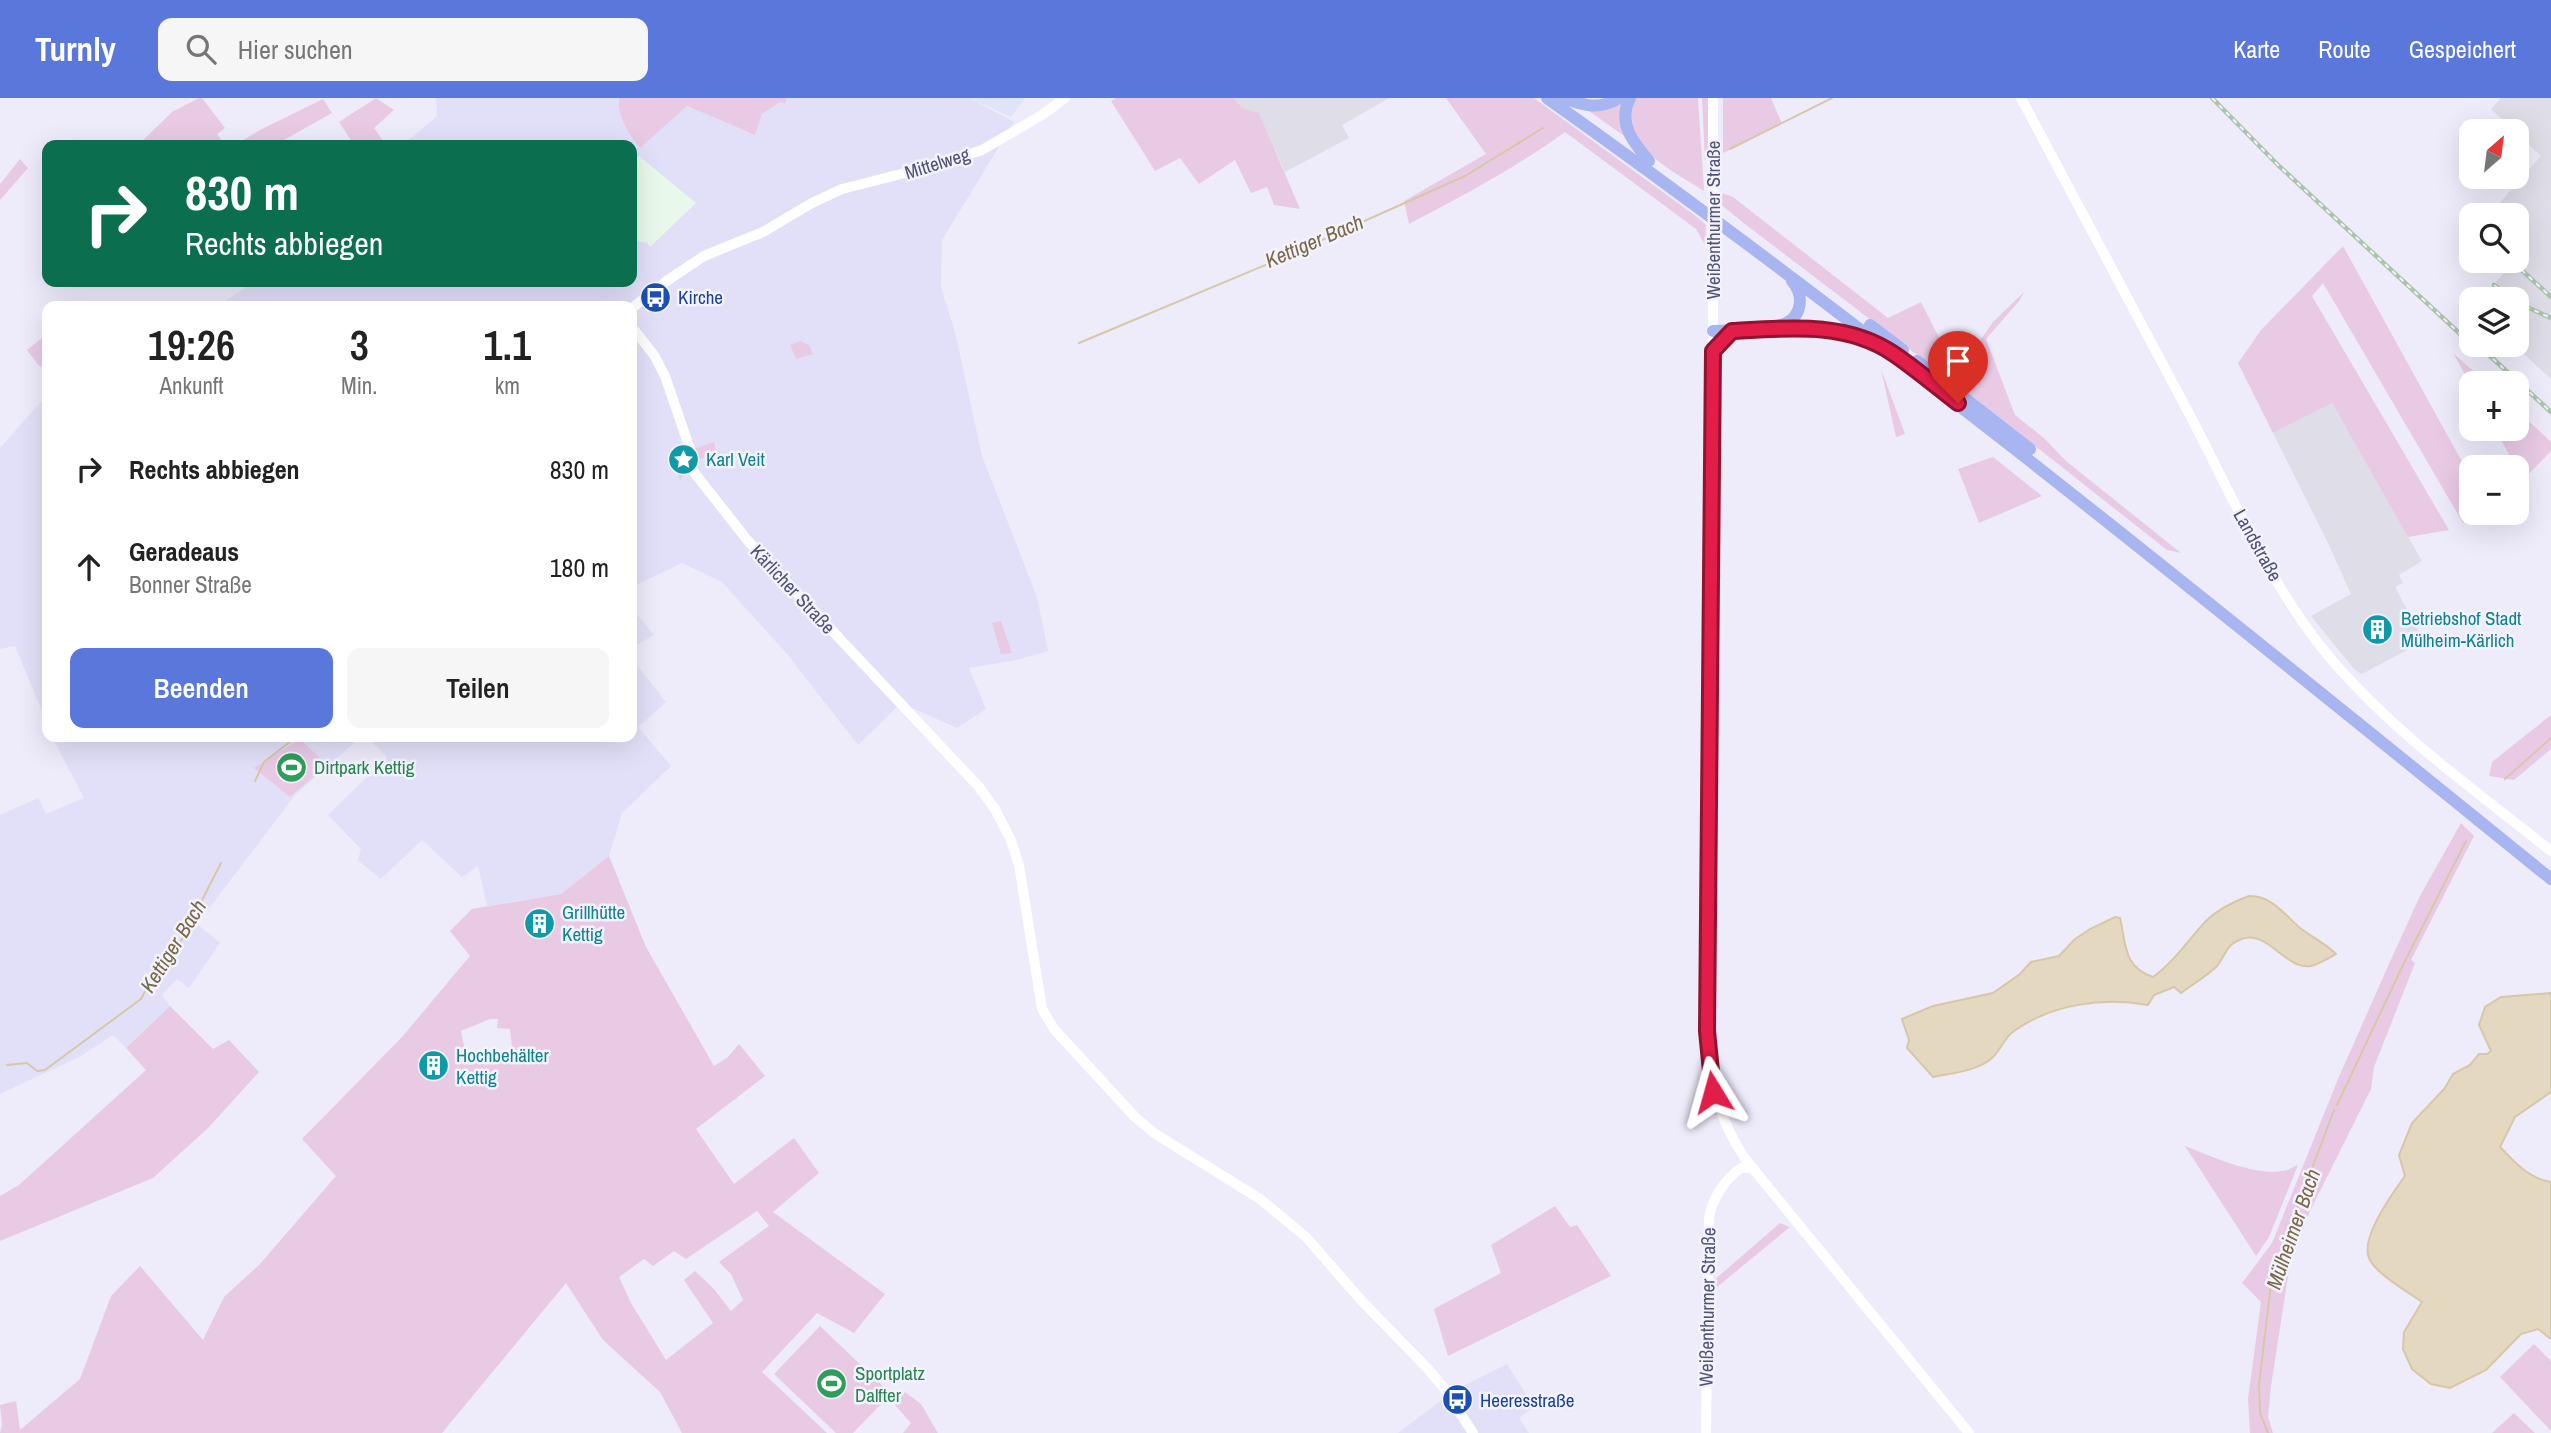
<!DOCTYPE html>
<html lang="de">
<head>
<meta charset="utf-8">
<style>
	:root { --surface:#fff; --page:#f6f6f6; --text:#222; --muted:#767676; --accent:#5a78dc }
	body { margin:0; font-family:"Archivo Narrow",sans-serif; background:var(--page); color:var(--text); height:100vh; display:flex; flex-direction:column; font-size:26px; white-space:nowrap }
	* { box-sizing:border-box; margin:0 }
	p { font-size:23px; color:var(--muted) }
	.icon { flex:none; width:38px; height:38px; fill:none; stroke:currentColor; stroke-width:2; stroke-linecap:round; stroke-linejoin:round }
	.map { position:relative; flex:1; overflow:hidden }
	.panel { position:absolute; left:42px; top:203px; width:595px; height:441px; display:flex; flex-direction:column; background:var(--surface); border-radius:14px; box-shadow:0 7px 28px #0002 }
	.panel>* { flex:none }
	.hud { position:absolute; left:42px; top:42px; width:595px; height:147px; border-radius:14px; box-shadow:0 7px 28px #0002; background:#0b6e4f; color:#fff; overflow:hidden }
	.needle { width:46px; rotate:28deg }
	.fabs { position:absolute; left:2459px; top:21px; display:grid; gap:14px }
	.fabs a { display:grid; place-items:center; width:70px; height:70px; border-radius:14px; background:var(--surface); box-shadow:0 7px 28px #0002; font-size:35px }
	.pin { position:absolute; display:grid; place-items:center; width:60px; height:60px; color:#fff; margin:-72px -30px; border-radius:50% 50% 50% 0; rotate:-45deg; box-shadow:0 0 7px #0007 }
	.pin .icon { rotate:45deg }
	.me { position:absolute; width:77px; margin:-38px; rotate:352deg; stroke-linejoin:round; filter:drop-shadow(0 0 5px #0008) }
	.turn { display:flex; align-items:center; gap:24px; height:147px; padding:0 28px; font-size:32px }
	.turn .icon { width:91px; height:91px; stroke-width:2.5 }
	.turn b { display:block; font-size:49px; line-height:60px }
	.eta { display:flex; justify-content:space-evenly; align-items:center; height:119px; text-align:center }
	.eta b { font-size:42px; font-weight:600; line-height:49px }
	.button { display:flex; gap:14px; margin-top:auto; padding:14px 28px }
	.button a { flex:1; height:80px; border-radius:14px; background:var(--accent); color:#fff; font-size:28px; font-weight:600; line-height:80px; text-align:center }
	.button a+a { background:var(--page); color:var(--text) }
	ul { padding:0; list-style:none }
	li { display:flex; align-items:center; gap:21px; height:98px; padding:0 28px }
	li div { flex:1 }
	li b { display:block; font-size:26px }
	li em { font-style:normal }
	header { display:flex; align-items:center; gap:42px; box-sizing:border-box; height:98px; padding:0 35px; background:var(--accent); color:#fff }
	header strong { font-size:33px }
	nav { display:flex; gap:38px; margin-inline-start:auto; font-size:24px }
	.search { width:490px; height:63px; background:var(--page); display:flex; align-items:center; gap:18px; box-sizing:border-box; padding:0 24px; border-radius:14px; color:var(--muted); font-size:26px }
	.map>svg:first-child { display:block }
	.residential { fill:#e2e0f8 }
	.commercial { fill:#e0e4fb }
	.industrial { fill:#dedde8 }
	.education { fill:#e8f8ea }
	.green { fill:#e9cae5; fill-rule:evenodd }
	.water { fill:#e4d9c0; stroke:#d6c8a7; stroke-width:2 }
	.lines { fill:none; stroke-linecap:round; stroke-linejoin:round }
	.stream { stroke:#d6c8a7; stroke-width:2 }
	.secondary { stroke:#fff; stroke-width:10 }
	.highway { stroke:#a7b5f1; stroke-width:12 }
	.rail-casing { stroke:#a9c6ab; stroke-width:4.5 }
	.rail { stroke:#f4f2fe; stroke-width:2; stroke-dasharray:5; stroke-linecap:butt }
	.route-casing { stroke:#92132f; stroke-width:18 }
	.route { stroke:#e11d48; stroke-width:12 }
	.labels { text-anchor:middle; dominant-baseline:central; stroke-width:5; stroke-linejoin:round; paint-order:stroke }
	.street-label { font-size:19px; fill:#4f5376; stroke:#f4f2fe }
	.transit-label { font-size:19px; fill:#164399; stroke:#f4f2fe; text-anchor:start }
	.culture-label { font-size:19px; fill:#0d838f; stroke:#f4f2fe; text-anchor:start }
	.leisure-label { font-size:19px; fill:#27864d; stroke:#f4f2fe; text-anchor:start }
	.water-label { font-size:21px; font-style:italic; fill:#796a43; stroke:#f4f2fe }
</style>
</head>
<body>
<header>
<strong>Turnly</strong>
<div class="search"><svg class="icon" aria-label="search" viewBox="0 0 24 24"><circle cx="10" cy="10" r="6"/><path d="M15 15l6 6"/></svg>Hier suchen</div>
<nav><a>Karte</a><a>Route</a><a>Gespeichert</a></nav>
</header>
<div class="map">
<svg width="2551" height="1335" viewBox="0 0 2551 1335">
	<rect width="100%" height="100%" fill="#eeebfb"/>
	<path class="residential" d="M436,0H619L618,5L687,8L755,37L762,16L780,4L785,6L787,0H969L1014,24L942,142L941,189L955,234L982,358L1037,499L1048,553L1017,562L969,570L986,611L957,630L901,605L858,647L787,556L722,484L682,465L632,489V208H217L245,190L241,184H632V47H407L405,45L437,18Z
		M46,298L47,299V625L15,548L0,551V350Z
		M632,510L654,537L632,550Z
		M632,561L666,604L638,629L671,668L622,715L609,758L561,796L487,808L478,768L462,779L422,742L381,781L358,762L361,751L328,717L387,659L367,639H632Z
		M52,639H361L296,696L197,826L220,845L189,890L177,881L162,897L170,908L126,950L113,937L81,958L0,996V717L38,700L46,716L84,700Z
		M1507,1266L1534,1309L1519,1320L1529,1335H1398L1455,1292Z"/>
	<path class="commercial" d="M969,0H1025L1011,19Z"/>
	<path class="industrial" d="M1234,0H1389L1342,27L1349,40L1285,74L1259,16L1242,10Z
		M2501,0H2551V281L2514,247H2516V201H2480L2505,174L2492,163H2516V117H2489L2541,58L2491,11Z
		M2332,305L2422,463L2399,477L2403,485L2395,489L2424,543L2362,576L2355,572L2311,518L2351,496L2328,445L2273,335Z"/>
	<path class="education" d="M639,58L696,105L650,149L647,145L632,142V65Z"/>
	<path class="green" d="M199,0H202L225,30L217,36L225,47H182L180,43L175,47H138L172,14Z
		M376,0L394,12L374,30L386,47H354L339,24Z
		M619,0H787L785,6L780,4L762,16L755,37L687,8L640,50C629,36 617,19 619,0Z
		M1116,0H1234L1242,10L1259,15L1300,111L1274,107L1267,89L1251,95L1235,62L1199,86L1180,60L1155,73L1111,3Z
		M1446,0H1534L1697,119L1706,127L1705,147L1696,131L1565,34C1515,70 1463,98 1409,126L1404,103L1486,56Z
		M1623,0L1627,40L1586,11Z
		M1632,0H1698L1704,93C1676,74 1614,46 1632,0Z
		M1702,0H1709V54L1705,62Z
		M1723,0H1771L1782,26L1723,55Z
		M323,1L332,15L275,47H235L260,32Z
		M20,61L28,70L0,102V86Z
		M1719,94L1733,99L1888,220L1921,204L1954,269L1970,257L1993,224L2024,194L2020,202L1986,241L2015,317L2044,340L2066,363L2181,455L2167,452L1992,314L1750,130L1714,101L1715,96Z
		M2343,148L2471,380V415H2478L2463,425L2323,185L2312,198L2449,432L2408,439L2332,305L2273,335L2238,265L2261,232Z
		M47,236V263L40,269L27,252Z
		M800,243L809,247L813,256L796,261L790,247Z
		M2453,255L2487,285H2471V287Z
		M1881,271L1905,336L1896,339Z
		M1721,302L1719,472L1721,479L1714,476L1715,308Z
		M2517,312L2551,344V353L2523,382L2495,331H2516Z
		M714,344L716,354L701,361L697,359L694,351Z
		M684,348L690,367L680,382L669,353Z
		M1993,359L2042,398L1979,425L1958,371Z
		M1001,523L1012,555L1001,556L992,525Z
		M2551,617V651L2514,682L2489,678L2492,664Z
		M300,641L327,667L290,699L254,670Z
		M2461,725L2474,738L2411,862L2415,865L2374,969L2371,991L2310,1113L2290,1165L2271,1288L2268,1319L2273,1335H2250L2248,1301L2261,1204L2242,1185L2272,1145L2338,981L2393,857L2420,798Z
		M609,758L646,849L714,968L728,959L739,946L765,978L696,1031L734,1086L794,1040L819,1075L773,1114L885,1196L854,1235L817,1215L762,1274L827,1335H682L660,1294L603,1242L566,1185L442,1335H0L2,1327L0,1307L16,1303L20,1332L80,1281L111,1198L140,1168L203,1242L224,1199L260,1166L336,1078L302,1041L402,939L470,858L450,833L472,811L561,796ZM490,921H498L497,930L510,931L513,958L468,967L461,933ZM757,1113L769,1128L719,1164L731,1176L743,1202L731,1213L714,1191L695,1173L684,1182L713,1225L666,1262L631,1205L619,1179L644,1161L653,1168L674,1153L686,1161Z
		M170,908L213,951L229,942L259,974L208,1030L153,1080L0,1143V1098L19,1087L146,972L126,950Z
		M2185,1048C2211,1058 2254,1078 2282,1073C2288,1073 2293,1069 2298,1067L2269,1139L2256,1158Z
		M1555,1108L1570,1129L1577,1127L1611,1178L1448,1258L1434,1211L1501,1175L1491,1147Z
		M1780,1125L1790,1129L1711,1194L1712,1184Z
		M820,1228L891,1296L853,1335H836L774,1276Z
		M2534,1246L2551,1263V1333L2500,1279Z
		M905,1294L921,1306L938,1335H903L911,1325L895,1307Z
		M2514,1315L2535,1335H2492Z"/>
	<path class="water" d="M2249,798C2271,797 2285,817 2300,830C2312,839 2325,845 2336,856C2329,860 2319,866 2311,868C2283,872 2267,827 2237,843C2226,848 2224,860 2217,868C2207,878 2193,886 2181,895L2174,889L2154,897L2148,907C2103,899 2052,906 2014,933C2005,939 2001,951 1994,958C1980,973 1952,975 1933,979L1907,950L1909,942L1902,921L1933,908L1993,895L2020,876L2031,864L2059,858L2075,841L2090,831L2115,819L2120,820C2126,846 2123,869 2153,879C2174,864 2189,841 2206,823C2217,812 2235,803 2249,798Z
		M2551,895V994L2515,1019L2500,1049C2514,1064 2530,1081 2551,1084V1241L2538,1231L2521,1236L2486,1272L2450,1290L2431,1286L2412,1271L2403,1251L2404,1234L2422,1204C2408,1194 2377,1176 2370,1162C2358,1142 2393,1095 2405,1078L2399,1057L2412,1025L2445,990L2453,976L2470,967L2479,956H2487L2491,953L2479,927L2485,909L2501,899Z"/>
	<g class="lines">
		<path class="stream" d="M1730,51L1832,0
			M1079,245L1275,163L1465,78L1543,30
			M2505,681L2551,640
			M255,683L264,664L296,639
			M7,967L27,965L37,973L45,972L141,901L158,868L181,843L221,765
			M2337,1007L2403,867L2466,743
			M2268,1335L2260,1315L2259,1287L2271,1186L2279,1158L2334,1012"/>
		<path class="secondary" d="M1713,0V233L1707,933C1709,982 1718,1021 1746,1062L1969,1335
			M2021,0C2078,108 2136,215 2193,323C2235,404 2272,491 2331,561C2394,635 2476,693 2551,753
			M632,210L668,182L704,158L763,134L812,105L842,91L940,66L982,52L1042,17L1065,0
			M632,229L654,257L665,278L692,357L693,373L748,443L979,689L995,711L1010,740L1019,767L1042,911L1054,931L1135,1019L1154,1035L1260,1101L1306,1139L1361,1202L1428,1271L1443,1289L1473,1335
			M1706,1335L1709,1120C1712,1101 1725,1081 1741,1070H1753"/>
		<path class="highway" d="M1547,0C1893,246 2221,514 2551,781
			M1564,0C1584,8 1600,12 1619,0
			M1630,0C1617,25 1633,44 1649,63
			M1870,227L1903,252
			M1775,228C1800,226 1807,201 1792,183
			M1713,233C1764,233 1822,222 1870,243
			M1713,253L1732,233
			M1917,263L2030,351"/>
		<defs>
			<path id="rail" d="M2212,0L2278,67L2471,246
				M2514,165L2551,199
				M2494,187L2512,201
				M2516,204L2551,220
				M2478,247L2551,314"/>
		</defs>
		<use href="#rail" class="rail-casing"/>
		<use href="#rail" class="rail"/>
	</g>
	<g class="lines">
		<defs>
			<path id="route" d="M1713,994L1707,933L1713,253L1732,233C1786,230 1846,223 1894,256C1916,271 1937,289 1958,305"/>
		</defs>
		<use href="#route" class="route-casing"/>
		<use href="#route" class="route"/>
	</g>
	<defs>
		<symbol id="bus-disc" viewBox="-11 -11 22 22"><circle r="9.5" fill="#1a4fb4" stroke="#f4f2fe"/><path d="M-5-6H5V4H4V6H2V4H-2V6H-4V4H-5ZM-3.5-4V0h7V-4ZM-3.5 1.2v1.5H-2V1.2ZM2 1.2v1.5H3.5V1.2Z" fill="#fff"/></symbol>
		<symbol id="sight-disc" viewBox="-11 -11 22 22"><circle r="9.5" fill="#0f9aa8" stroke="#f4f2fe"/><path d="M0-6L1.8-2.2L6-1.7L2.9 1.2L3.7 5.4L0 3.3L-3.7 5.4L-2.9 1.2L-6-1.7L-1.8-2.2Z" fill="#fff"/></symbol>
		<symbol id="building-disc" viewBox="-11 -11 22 22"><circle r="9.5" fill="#0f9aa8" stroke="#f4f2fe"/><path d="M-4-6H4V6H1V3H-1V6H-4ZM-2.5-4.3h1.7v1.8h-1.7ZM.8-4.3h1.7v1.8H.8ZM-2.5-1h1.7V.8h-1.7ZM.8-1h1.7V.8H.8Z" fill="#fff"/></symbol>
		<symbol id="stadium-disc" viewBox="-11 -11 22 22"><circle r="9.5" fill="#2e9e5b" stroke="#f4f2fe"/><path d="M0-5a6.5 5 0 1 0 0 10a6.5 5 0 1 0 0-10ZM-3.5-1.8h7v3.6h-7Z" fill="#fff"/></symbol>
	</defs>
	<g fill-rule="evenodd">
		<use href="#bus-disc" x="638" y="182" width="35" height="35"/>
		<use href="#sight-disc" x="666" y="344" width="35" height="35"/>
		<use href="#building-disc" x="2360" y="514" width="35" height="35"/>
		<use href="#stadium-disc" x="274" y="652" width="35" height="35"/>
		<use href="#building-disc" x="522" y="808" width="35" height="35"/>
		<use href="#building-disc" x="416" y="950" width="35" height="35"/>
		<use href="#stadium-disc" x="814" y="1268" width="35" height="35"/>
		<use href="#bus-disc" x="1440" y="1284" width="35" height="35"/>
	</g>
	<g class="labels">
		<g class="street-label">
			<text transform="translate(937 65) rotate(-17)">Mittelweg</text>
			<text transform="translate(1713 122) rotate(-90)">Weißenthurmer Straße</text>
			<text transform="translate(2258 447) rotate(61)">Landstraße</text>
			<text transform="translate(793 491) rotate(47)">Kärlicher Straße</text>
			<text transform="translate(1707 1209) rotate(-89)">Weißenthurmer Straße</text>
		</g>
		<g class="transit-label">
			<text x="678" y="199">Kirche</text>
			<text x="1480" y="1302">Heeresstraße</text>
		</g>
		<g class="culture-label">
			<text x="706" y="361">Karl Veit</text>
			<text x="2401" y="520">Betriebshof Stadt<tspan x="2401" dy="22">Mülheim-Kärlich</tspan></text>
			<text x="562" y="814">Grillhütte<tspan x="562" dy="22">Kettig</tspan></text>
			<text x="456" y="957">Hochbehälter<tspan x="456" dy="22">Kettig</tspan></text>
		</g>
		<g class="leisure-label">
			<text x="314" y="669">Dirtpark Kettig</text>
			<text x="855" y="1275">Sportplatz<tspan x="855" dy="22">Dalfter</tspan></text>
		</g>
		<g class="water-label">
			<text transform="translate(1314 143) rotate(-23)">Kettiger Bach</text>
			<text transform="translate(173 848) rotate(-58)">Kettiger Bach</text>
			<text transform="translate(2293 1131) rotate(-71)">Mülheimer Bach</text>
		</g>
	</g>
</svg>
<div class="fabs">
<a><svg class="needle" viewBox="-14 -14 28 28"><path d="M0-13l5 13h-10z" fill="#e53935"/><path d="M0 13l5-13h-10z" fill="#767676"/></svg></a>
<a><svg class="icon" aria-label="search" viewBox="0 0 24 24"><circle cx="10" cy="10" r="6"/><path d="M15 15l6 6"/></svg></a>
<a><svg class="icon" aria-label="layers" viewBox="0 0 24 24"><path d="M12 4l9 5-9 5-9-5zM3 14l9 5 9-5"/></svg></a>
<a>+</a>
<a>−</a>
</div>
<div class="pin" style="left:1958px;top:305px;background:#d93025"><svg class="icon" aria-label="arrive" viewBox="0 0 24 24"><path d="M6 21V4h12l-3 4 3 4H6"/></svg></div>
<svg class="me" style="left:1713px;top:994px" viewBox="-20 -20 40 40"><path d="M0-17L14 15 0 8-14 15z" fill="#e11d48" stroke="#fff" stroke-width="4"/></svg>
<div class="hud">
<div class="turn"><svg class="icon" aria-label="right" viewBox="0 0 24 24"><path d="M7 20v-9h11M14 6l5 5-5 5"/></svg><div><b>830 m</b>Rechts abbiegen</div></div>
</div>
<section class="panel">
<div class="eta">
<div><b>19:26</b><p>Ankunft</p></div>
<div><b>3</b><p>Min.</p></div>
<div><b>1.1</b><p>km</p></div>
</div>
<ul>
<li><svg class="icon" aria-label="right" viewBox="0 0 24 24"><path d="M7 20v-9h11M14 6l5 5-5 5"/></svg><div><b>Rechts abbiegen</b></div><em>830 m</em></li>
<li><svg class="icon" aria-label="ahead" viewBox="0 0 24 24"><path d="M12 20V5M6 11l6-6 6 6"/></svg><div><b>Geradeaus</b><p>Bonner Straße</p></div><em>180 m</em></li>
</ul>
<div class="button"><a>Beenden</a><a>Teilen</a></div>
</section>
</div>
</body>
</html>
